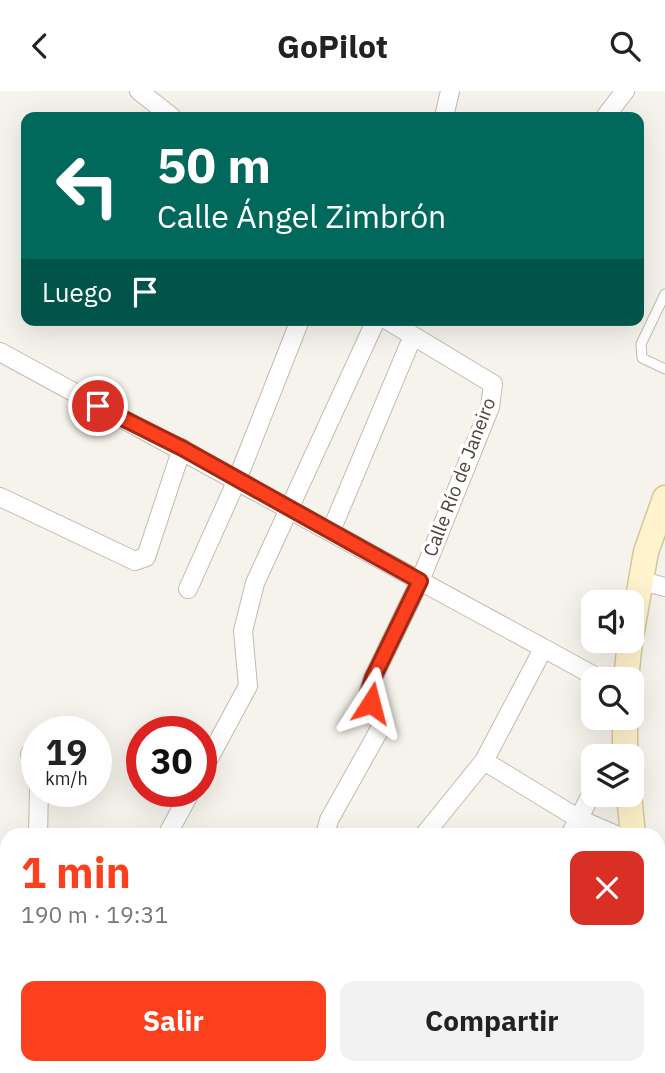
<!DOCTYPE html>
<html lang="es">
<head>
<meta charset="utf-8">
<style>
	:root { --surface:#fff; --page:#f2f2f2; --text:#222; --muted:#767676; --accent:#fc3f1d }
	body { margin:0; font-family:"IBM Plex Sans",sans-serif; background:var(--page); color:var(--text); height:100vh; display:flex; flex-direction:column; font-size:26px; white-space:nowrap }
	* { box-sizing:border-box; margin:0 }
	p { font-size:23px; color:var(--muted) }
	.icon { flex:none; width:38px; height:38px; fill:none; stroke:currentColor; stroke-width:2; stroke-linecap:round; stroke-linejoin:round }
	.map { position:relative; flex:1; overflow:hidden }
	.side { position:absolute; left:0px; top:737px; width:665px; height:247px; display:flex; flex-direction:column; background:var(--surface); border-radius:21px 21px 0 0; box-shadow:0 7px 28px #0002 }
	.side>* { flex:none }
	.hud { position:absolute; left:21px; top:21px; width:623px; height:214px; border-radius:14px; box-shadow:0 7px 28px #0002; background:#00695c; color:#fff; overflow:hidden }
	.tools { position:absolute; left:581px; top:499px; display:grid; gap:14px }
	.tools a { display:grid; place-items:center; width:63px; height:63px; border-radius:14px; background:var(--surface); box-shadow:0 7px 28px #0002; font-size:35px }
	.speed { position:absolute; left:21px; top:625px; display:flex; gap:14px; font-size:35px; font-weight:700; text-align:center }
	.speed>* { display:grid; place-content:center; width:91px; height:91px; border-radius:50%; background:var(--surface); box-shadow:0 7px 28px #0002; line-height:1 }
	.speed small { font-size:18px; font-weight:400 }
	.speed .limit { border:10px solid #d22; background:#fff; color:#111 }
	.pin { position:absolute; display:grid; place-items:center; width:60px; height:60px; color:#fff; margin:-30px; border:4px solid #fff; border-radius:50%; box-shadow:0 2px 7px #0007 }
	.me { position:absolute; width:77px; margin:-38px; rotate:9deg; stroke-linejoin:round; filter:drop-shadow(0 0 5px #0008) }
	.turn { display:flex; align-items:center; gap:24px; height:147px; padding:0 21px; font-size:32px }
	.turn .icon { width:91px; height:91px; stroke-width:2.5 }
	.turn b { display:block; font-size:49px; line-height:60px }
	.then { display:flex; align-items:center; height:66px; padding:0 21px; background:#0003; gap:14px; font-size:26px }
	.round { display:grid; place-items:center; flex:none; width:74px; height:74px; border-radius:14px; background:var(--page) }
	.headline { display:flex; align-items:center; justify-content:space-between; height:119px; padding:0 21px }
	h1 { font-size:42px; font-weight:700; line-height:52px; color:var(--accent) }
	.primary-button { display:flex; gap:14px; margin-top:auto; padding:14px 21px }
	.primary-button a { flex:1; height:80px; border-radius:14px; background:var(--accent); color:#fff; font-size:28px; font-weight:700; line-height:80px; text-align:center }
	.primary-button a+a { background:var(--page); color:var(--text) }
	header { display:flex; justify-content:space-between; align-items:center; height:91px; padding:0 21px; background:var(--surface); font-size:32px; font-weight:700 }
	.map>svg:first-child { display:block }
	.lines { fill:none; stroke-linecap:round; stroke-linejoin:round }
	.service-casing { stroke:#c2bbae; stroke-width:11 }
	.minor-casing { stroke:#c2bbae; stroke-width:20 }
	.secondary-casing { stroke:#d6c79b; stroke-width:27 }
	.service { stroke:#fff; stroke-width:9 }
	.minor { stroke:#fff; stroke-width:18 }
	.secondary { stroke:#fff3cd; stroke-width:24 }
	.route-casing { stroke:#a42913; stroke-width:18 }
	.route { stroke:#fc3f1d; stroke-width:12 }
	.labels { text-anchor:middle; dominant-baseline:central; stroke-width:7; stroke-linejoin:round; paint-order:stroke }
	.street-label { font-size:19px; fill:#4b4439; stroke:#fff }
</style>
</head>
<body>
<header><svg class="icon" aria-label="back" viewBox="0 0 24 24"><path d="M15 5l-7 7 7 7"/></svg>GoPilot<svg class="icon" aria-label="search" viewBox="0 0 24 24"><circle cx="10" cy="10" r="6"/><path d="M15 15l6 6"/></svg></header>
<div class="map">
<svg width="665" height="982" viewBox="0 0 665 982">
	<rect width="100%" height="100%" fill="#f6f3ec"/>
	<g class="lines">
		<defs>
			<path id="service" d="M665,203L641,253L642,267L665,278"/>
			<path id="minor" d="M139,0L172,26
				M444,26L450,0
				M605,26L625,0
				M0,261L600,588
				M0,406L135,470L146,466L182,357
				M331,440L412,247
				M639,489L665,496
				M188,498L237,389L300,229
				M30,663L37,691
				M484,670L579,728L616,744
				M201,682L248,595L243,540L255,492L376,229
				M38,744L39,700
				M167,744L191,700
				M325,744L329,729L381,636L380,624L368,603L373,587L420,490L490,316L493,293L387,229
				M424,744L484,670L543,558
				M570,744L593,700
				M0,769L7,782
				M658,772L665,771
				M658,824L665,827
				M0,936L7,923
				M202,976L214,982
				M263,982L264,976
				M446,982L449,976"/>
			<path id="secondary" d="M632,540L646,461L665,407
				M626,588L630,550
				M625,626V665
				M629,704L633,744
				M652,976L653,982"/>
		</defs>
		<use href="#service" class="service-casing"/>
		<use href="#minor" class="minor-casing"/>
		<use href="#secondary" class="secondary-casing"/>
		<use href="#service" class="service"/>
		<use href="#minor" class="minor"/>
		<use href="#secondary" class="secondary"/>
	</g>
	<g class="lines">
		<defs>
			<path id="route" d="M98,315L182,357L420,490L373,587L368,603L371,612"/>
		</defs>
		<use href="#route" class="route-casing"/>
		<use href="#route" class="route"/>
	</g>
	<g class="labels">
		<g class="street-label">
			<text transform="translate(459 386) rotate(-69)">Calle Río de Janeiro</text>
		</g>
	</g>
</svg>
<div class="tools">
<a><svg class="icon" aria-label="sound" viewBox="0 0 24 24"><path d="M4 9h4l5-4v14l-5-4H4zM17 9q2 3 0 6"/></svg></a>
<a><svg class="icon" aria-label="search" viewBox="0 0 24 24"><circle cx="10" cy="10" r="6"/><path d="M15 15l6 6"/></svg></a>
<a><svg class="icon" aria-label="layers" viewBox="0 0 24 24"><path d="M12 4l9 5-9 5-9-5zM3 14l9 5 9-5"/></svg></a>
</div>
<div class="speed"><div>19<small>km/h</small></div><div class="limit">30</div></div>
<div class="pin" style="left:98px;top:315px;background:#d93025"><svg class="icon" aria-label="arrive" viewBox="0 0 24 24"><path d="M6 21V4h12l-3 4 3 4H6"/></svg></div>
<svg class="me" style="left:371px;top:612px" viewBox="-20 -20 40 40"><path d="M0-17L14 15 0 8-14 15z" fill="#fc3f1d" stroke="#fff" stroke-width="4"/></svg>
<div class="hud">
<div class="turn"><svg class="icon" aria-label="left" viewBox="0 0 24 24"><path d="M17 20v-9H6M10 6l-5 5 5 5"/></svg><div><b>50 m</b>Calle Ángel Zimbrón</div></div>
<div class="then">Luego<svg class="icon" aria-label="arrive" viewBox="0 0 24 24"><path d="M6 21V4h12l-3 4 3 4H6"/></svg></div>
</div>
<section class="side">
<div class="headline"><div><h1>1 min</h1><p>190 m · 19:31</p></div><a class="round" style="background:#d93025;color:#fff"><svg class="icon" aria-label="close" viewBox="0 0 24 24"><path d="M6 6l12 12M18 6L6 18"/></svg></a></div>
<div class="primary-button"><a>Salir</a><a>Compartir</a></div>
</section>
</div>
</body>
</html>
